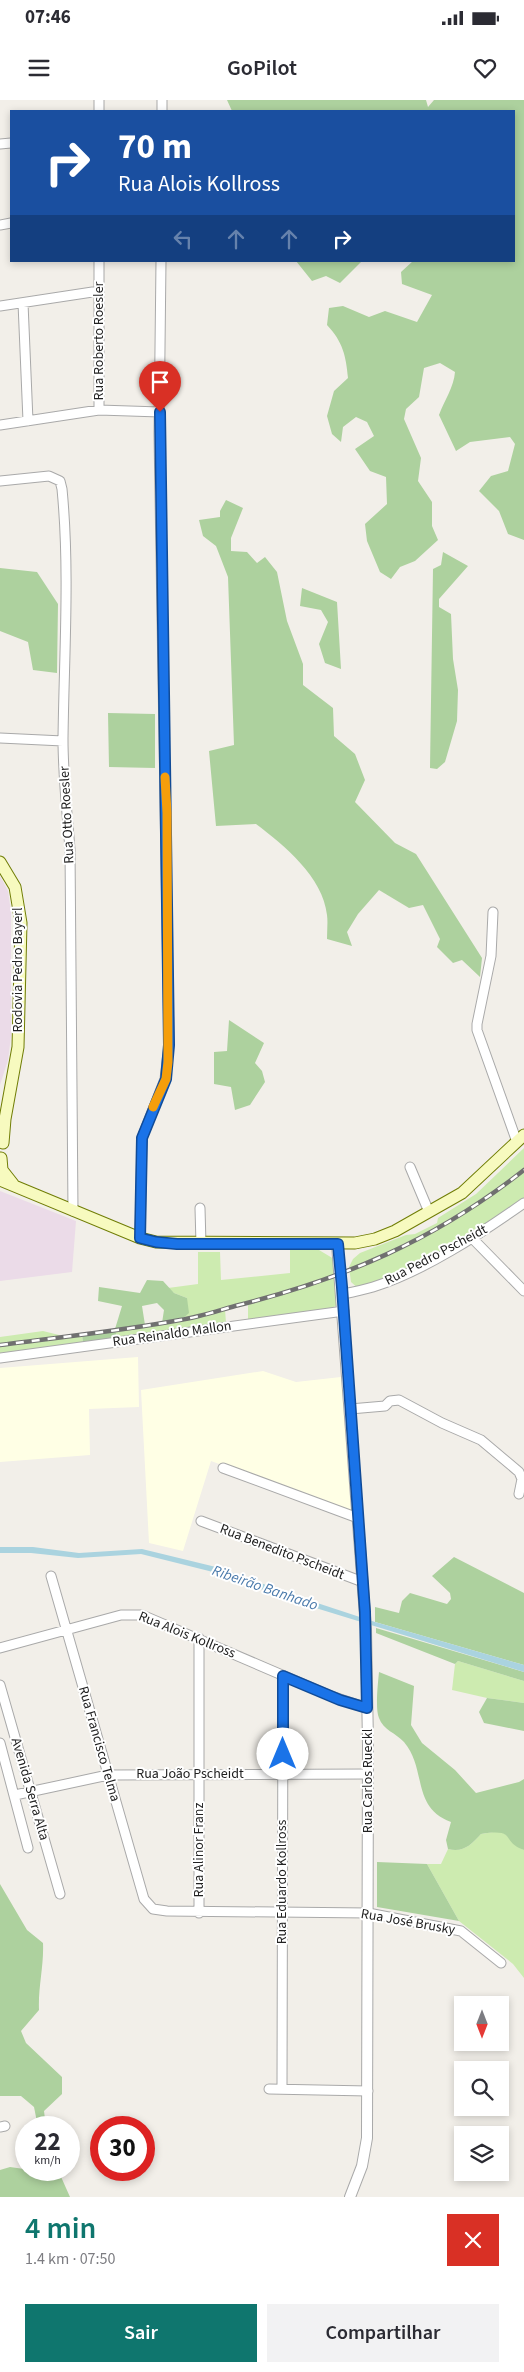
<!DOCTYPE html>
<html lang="pt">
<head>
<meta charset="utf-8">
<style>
	:root { --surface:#fff; --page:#f2f2f3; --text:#2b2b33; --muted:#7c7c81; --accent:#0f766e }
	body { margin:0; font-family:"Source Sans 3",sans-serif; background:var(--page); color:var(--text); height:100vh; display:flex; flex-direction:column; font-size:19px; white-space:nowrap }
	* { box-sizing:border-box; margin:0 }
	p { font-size:16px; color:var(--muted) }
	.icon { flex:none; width:28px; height:28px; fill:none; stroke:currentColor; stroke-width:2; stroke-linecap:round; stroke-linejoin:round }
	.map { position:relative; height:2097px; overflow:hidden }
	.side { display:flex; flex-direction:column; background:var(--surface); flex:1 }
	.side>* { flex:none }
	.banner { position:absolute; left:10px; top:10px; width:505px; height:152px; border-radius:0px; box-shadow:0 2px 8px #0003; background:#1a4fa0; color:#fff; overflow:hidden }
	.needle { width:32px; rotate:180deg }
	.controls { position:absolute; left:454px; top:1896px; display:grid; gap:10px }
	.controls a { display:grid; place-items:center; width:55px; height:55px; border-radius:0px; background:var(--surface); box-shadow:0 2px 8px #0003; font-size:25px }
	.speed { position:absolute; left:15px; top:2016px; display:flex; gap:10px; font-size:25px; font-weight:700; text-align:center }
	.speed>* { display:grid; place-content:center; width:65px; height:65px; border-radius:50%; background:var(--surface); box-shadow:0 2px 8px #0003; line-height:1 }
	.speed small { font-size:12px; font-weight:400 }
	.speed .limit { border:8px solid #d22; background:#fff; color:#111 }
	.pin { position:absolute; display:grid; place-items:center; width:42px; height:42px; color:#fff; margin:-51px -21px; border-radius:50% 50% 50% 0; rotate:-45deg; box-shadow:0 0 5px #0007 }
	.pin .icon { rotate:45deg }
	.me { position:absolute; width:55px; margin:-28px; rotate:0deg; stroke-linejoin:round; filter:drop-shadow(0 0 4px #0008) }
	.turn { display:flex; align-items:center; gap:18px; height:105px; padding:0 25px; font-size:22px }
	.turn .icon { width:65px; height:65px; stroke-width:2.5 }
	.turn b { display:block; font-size:35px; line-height:42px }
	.lanes { display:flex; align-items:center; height:48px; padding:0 25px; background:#0003; justify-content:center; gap:25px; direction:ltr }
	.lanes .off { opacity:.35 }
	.round { display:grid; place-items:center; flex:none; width:52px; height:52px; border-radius:0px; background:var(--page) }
	.head { display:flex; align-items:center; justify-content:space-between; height:85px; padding:0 25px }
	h1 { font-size:30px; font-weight:600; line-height:38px; color:var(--accent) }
	.action { display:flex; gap:10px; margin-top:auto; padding:10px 25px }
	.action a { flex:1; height:58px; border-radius:0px; background:var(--accent); color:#fff; font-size:20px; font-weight:600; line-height:58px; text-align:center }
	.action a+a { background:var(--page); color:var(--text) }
	.status { display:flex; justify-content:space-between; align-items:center; height:35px; padding:0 25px; background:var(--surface); direction:ltr }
	.status svg { height:14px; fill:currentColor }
	header { display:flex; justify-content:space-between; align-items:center; height:65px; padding:0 25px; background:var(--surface); font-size:22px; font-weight:600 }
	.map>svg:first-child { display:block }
	.industrial { fill:#ebdbe8 }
	.education { fill:#ffffe5 }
	.grass { fill:#cdebb0 }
	.forest { fill:#add19e }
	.water { fill:#aad3df }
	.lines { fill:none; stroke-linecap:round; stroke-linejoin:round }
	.minor-casing { stroke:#a9a9a9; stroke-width:11 }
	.tertiary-casing { stroke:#a9a9a9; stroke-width:12 }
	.secondary-casing { stroke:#707d05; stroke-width:13 }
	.minor { stroke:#fff; stroke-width:9 }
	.tertiary { stroke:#fff; stroke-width:10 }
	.secondary { stroke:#f7fabf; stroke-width:11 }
	.rail-casing { stroke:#707070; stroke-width:4.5 }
	.rail { stroke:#fff; stroke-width:2.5; stroke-dasharray:8; stroke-linecap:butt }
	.route-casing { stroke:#114b97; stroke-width:12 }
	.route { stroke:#1a73e8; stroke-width:9 }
	.slow { stroke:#f59e0b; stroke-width:9 }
	.labels { text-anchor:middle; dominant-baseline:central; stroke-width:4; stroke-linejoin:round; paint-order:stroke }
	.street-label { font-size:14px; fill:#222; stroke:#fff }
	.water-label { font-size:15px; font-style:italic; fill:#4a7aab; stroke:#fff }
</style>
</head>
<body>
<div class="status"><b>07:46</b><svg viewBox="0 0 49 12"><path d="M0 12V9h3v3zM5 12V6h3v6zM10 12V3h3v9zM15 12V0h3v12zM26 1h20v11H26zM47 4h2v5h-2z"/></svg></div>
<header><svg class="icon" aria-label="menu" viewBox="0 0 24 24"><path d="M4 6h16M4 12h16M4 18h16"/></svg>GoPilot<svg class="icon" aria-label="heart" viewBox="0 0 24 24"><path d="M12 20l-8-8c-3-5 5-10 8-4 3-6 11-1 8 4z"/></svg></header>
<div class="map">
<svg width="524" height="2097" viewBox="0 0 524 2097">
	<rect width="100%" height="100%" fill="#f2efe9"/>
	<path class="industrial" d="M0,776L8,791L11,812V936L8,960L0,985Z
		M0,1091L76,1121L72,1172L0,1181Z"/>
	<path class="education" d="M138,1257L139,1307L89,1309L90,1355L0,1362V1268Z
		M263,1271L296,1282L341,1277L351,1412L211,1361L183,1451L149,1443L141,1290Z"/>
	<path class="grass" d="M524,1048V1103L408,1172L360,1190L351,1182L349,1167L353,1159L360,1153L406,1135L415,1134L437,1123L438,1118L476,1094Z
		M290,1150H319L334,1159L339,1204L330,1209L248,1220V1203L225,1209L226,1223L117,1238L115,1229L181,1220L187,1198L174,1193L168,1188L198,1184V1152H220L221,1180L290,1173Z
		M43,1231L63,1236L82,1234L83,1243L0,1253V1237Z
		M458,1561L524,1581V1603L487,1598L452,1590L455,1564Z
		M500,1731C510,1736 514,1746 524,1750V1878L513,1864L459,1821L427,1764H441L448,1749C463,1753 471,1745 481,1734Z"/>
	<path class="forest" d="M227,0H426L428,7L434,0H524V440L508,434L499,411L479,391L491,376L508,371L515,344L510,337L470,342L456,351L439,315C444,301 454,287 455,272L440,263L424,268L419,297L406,309L404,319L421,358L418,381L432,402V426L438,440L415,461L400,467L391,479L380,472L367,441L365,424L387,404L386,377L370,371L355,349L374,336L367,322L356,317L343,327L341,342L332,334L327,316L334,291L348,278C346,256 343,242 327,225L329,208L343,206L369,217L385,211L417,222L432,195L402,184L401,172L413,161H514V11H232Z
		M296,161H362L340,183L326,176L312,181Z
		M226,400L243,408L231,438V451L247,452L257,463L265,457L277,472L287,521L303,564V585L333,608L334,636L355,654L365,680L355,702L395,743L416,754L482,858L480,877L462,860L453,863L437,847L440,839L423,805L409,808L379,790L358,814L347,832L352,846L327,839C327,831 328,822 327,815C323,777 284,745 256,724L216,726L209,651L234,645L228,477L216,446L203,436L199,420L220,417V411Z
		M443,452L468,466L439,499V507L451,514L453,559L458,590L457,621L445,662L437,669L430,668L433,469L441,465Z
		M0,468L37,472L58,504L57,573L33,570L28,542L0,531Z
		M302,488L337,502L341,569L325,563L319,544L328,522L321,510L300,506Z
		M108,613L155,614V668L109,667Z
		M229,920L264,943L255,963L262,971L265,982L250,1005L235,1010L231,987L214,984V952L227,951Z
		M147,1180L163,1181L174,1193L187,1198L189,1213L181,1220L162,1223L164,1210L157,1203L142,1206L145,1225L115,1229L117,1238L83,1243L82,1234L115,1229L122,1206L98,1201L99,1187L140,1193Z
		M454,1457L524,1493V1565L375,1522V1507L399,1513L402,1501L410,1493L447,1504L451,1499L450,1493L432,1476Z
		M376,1528L524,1572V1581L458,1561L455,1564L376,1533Z
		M379,1572L414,1586L411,1625L422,1643L455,1670L476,1693L519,1682L524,1679V1750C500,1742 518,1728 481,1734C471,1745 463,1753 448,1749L446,1740L451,1722C411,1707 427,1669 404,1642C396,1633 383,1630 379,1618C375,1609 378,1583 379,1572Z
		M487,1598L524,1603V1631L484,1623L479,1612Z
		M377,1762L427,1764L459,1821L377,1807Z
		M0,1784L27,1830L43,1843C44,1866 38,1887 39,1910L21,1931L26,1943L62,1977V1994L44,2011L46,2027H38L34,2007L21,1996H0Z
		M26,2066V2070H58L70,2097H0V2070L10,2067L24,2069Z"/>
	<path class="water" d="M0,1447H33L79,1453L142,1449L220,1468L296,1496L375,1522L524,1565V1572L293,1501L217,1473L141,1454L78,1458L31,1453H0Z"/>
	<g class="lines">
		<defs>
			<path id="minor" d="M99,0V11
				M162,0V11
				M0,44L11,43
				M0,125L11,123
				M99,161V310
				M23,203L28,321
				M0,206L99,191
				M0,325L99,310L160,312
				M0,381L49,376L60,381L62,389C70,472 64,555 63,639C63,676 67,712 70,749L73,1111
				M0,638L63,641
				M493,812L491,856L477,924V930L517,1042
				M410,1067L429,1112
				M200,1108L201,1144
				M140,1138L142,1038L165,979L169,945L159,334L161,161
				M472,1138L524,1191
				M343,1194C353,1192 363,1190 373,1187C424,1171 480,1134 524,1103
				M0,1258L344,1211
				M350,1309L385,1306L390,1301L399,1300L442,1323L481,1340L519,1372L522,1379L519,1394
				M223,1368L358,1418
				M201,1421L363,1482
				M51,1476L144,1799L153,1809L167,1811L368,1813L461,1831L501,1863
				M0,1548L121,1515H142L331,1596L367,1608
				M0,1585L60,1794
				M0,1643L28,1748
				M15,1695L108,1675L368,1674
				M199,1813V1538
				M282,1988L283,1576
				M269,1989L368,1991
				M0,2027L5,2026"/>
			<path id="tertiary" d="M337,1144L366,1529L368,1645L367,2038L362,2066L350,2097"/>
			<path id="secondary" d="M0,762L15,787L21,823L18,947L5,1019L3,1043
				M1,1058L2,1070L13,1084
				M0,1080L140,1138L156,1142L355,1143L375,1139L395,1131L462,1093L524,1035"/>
		</defs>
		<use href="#minor" class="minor-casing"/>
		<use href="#tertiary" class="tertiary-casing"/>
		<use href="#secondary" class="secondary-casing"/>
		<use href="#minor" class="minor"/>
		<use href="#tertiary" class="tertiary"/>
		<use href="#secondary" class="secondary"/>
		<defs>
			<path id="rail" d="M0,1245C60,1237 121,1231 180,1220C199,1217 217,1211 235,1206C344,1179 435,1140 524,1070"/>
		</defs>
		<use href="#rail" class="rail-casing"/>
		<use href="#rail" class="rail"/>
	</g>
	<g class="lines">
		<defs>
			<path id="route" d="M160,312L169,945L166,979L142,1038L140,1138L156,1142L177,1144H338L342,1187L365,1512L367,1608L340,1600L283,1576V1654"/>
		</defs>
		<use href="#route" class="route-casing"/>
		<use href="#route" class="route"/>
		<path class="slow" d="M153,1007L166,979L168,962L167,713L165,677"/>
	</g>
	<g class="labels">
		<g class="street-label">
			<text transform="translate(99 241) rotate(-90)">Rua Roberto Roesler</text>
			<text transform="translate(67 715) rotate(-93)">Rua Otto Roesler</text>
			<text transform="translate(18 870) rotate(-90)">Rodovia Pedro Bayerl</text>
			<text transform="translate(436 1155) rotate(-28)">Rua Pedro Pscheidt</text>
			<text transform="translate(172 1234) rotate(-8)">Rua Reinaldo Mallon</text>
			<text transform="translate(282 1452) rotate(21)">Rua Benedito Pscheidt</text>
			<text transform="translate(187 1535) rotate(22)">Rua Alois Kollross</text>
			<text transform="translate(99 1644) rotate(74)">Rua Francisco Telma</text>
			<text x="190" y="1674">Rua João Pscheidt</text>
			<text transform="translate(368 1681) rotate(-90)">Rua Carlos Rueckl</text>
			<text transform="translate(30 1689) rotate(74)">Avenida Serra Alta</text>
			<text transform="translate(199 1750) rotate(-90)">Rua Alinor Franz</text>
			<text transform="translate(282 1782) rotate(-90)">Rua Eduardo Kollross</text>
			<text transform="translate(408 1822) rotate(10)">Rua José Brusky</text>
		</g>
		<g class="water-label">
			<text transform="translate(265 1488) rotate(19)">Ribeirão Banhado</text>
		</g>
	</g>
</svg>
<div class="controls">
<a><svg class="needle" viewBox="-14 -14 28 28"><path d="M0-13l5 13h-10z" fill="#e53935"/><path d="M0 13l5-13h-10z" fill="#7c7c81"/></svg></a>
<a><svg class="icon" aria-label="search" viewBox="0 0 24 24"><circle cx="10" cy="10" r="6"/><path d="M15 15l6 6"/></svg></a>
<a><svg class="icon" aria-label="layers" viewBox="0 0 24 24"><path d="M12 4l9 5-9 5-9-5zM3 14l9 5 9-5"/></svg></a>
</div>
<div class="speed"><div>22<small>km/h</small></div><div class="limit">30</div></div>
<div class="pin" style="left:160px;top:312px;background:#d93025"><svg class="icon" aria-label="arrive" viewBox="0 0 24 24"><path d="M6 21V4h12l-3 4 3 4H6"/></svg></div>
<svg class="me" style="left:283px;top:1654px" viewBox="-20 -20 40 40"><circle r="19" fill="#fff"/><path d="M0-13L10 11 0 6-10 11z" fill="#1a73e8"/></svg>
<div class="banner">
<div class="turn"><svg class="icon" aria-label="right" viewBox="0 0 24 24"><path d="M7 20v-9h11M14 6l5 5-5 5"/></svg><div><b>70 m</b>Rua Alois Kollross</div></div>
<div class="lanes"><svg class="icon off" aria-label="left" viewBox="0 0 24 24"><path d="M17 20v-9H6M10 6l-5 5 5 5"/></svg><svg class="icon off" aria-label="ahead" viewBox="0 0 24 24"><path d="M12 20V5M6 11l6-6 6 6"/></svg><svg class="icon off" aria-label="ahead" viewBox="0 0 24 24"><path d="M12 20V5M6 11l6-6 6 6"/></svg><svg class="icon" aria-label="right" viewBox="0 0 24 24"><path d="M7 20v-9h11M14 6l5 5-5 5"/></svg></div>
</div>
</div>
<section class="side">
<div class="head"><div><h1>4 min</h1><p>1.4 km · 07:50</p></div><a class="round" style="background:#d93025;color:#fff"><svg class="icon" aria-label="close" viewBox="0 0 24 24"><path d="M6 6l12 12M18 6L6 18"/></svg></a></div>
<div class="action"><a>Sair</a><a>Compartilhar</a></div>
</section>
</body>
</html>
